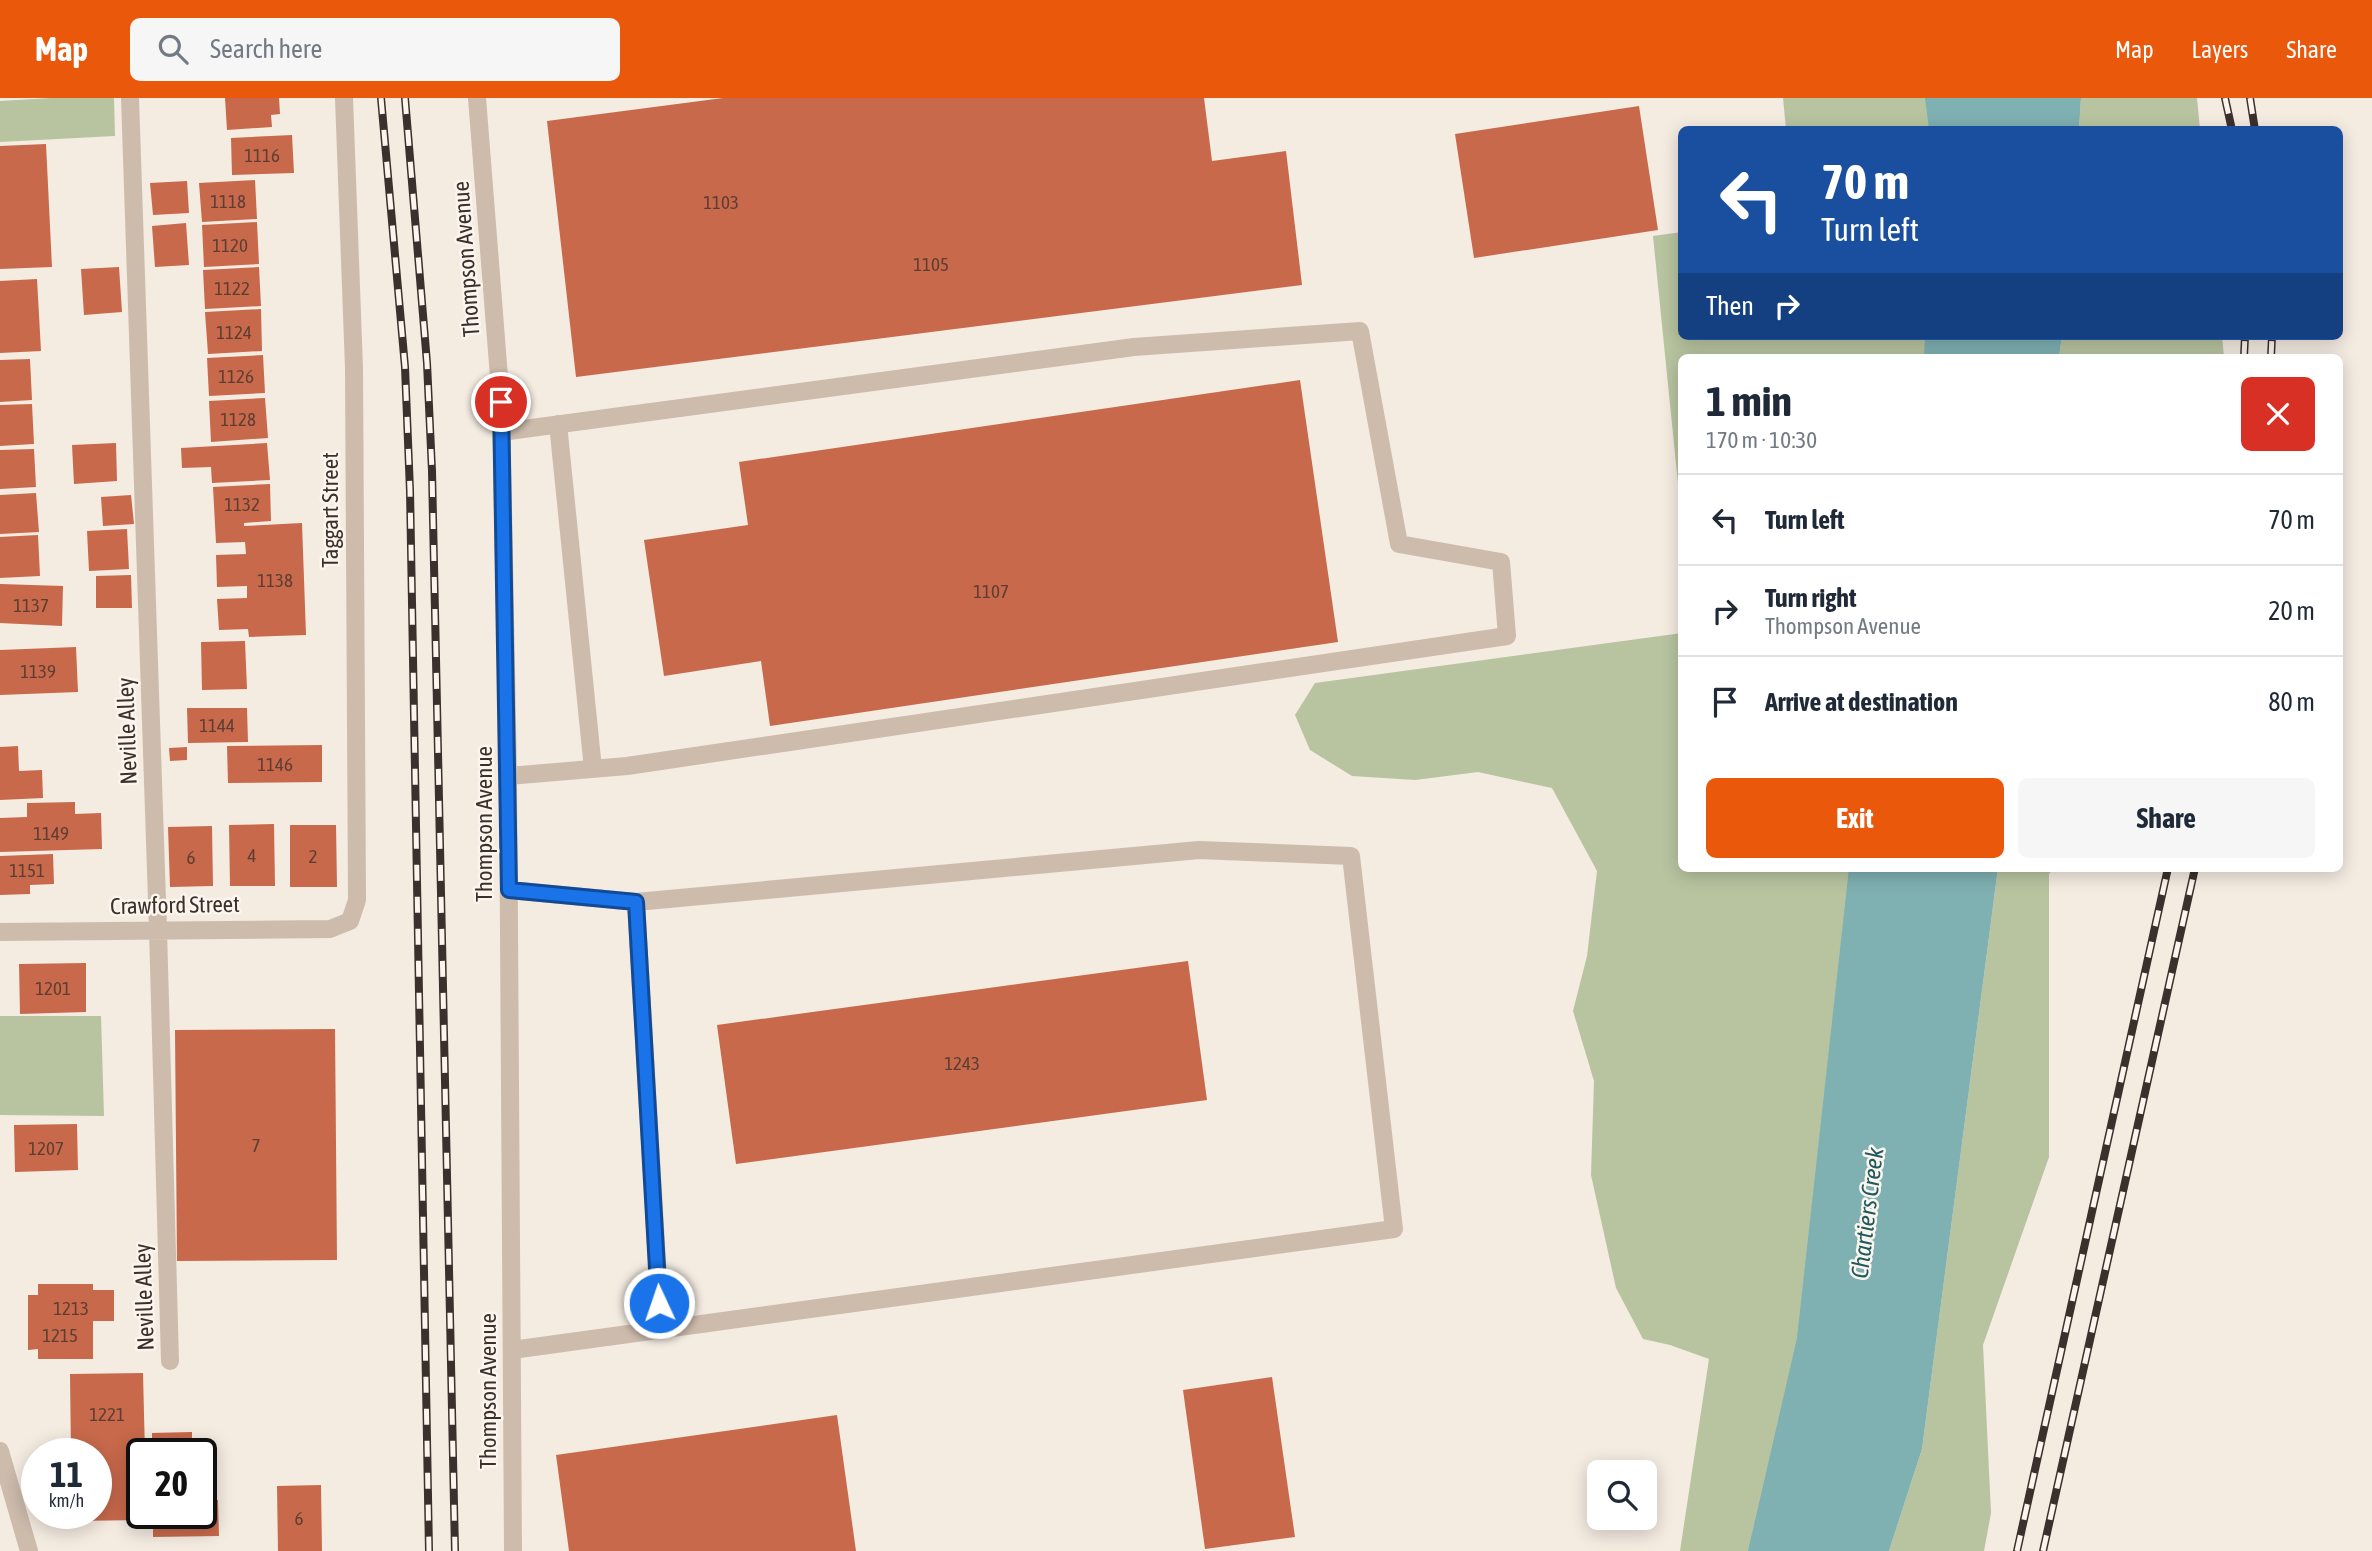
<!DOCTYPE html>
<html lang="en">
<head>
<meta charset="utf-8">
<style>
	:root { --surface:#fff; --page:#f6f6f7; --text:#1f2937; --muted:#747a83; --line:#e0e1e3; --accent:#ea580c }
	body { margin:0; font-family:"Asap Condensed",sans-serif; background:var(--page); color:var(--text); height:100vh; display:flex; flex-direction:column; font-size:26px; white-space:nowrap }
	* { box-sizing:border-box; margin:0 }
	p { font-size:23px; color:var(--muted) }
	.icon { flex:none; width:38px; height:38px; fill:none; stroke:currentColor; stroke-width:2; stroke-linecap:round; stroke-linejoin:round }
	.map { position:relative; flex:1; overflow:hidden }
	.sheet { position:absolute; left:1678px; top:256px; width:665px; height:518px; display:flex; flex-direction:column; background:var(--surface); border-radius:10px; box-shadow:0 4px 18px #0003 }
	.sheet>* { flex:none }
	.guide { position:absolute; left:1678px; top:28px; width:665px; height:214px; border-radius:10px; box-shadow:0 4px 18px #0003; background:#1a4fa0; color:#fff; overflow:hidden }
	.controls { position:absolute; left:1587px; top:1362px; display:grid; gap:14px }
	.controls a { display:grid; place-items:center; width:70px; height:70px; border-radius:10px; background:var(--surface); box-shadow:0 4px 18px #0003; font-size:35px }
	.speed { position:absolute; left:21px; top:1340px; display:flex; gap:14px; font-size:35px; font-weight:700; text-align:center }
	.speed>* { display:grid; place-content:center; width:91px; height:91px; border-radius:50%; background:var(--surface); box-shadow:0 4px 18px #0003; line-height:1 }
	.speed small { font-size:18px; font-weight:400 }
	.speed .limit { border:4px solid #111; border-radius:10px; background:#fff; color:#111 }
	.pin { position:absolute; display:grid; place-items:center; width:60px; height:60px; color:#fff; margin:-30px; border:4px solid #fff; border-radius:50%; box-shadow:0 2px 7px #0007 }
	.me { position:absolute; width:77px; margin:-38px; rotate:357deg; stroke-linejoin:round; filter:drop-shadow(0 0 5px #0008) }
	.turn { display:flex; align-items:center; gap:24px; height:147px; padding:0 28px; font-size:32px }
	.turn .icon { width:91px; height:91px; stroke-width:2.5 }
	.turn b { display:block; font-size:49px; line-height:60px }
	.then { display:flex; align-items:center; height:66px; padding:0 28px; background:#0003; gap:14px; font-size:26px }
	.round { display:grid; place-items:center; flex:none; width:74px; height:74px; border-radius:10px; background:var(--page) }
	.overview { display:flex; align-items:center; justify-content:space-between; height:119px; padding:0 28px }
	h1 { font-size:42px; font-weight:700; line-height:52px }
	.cta { display:flex; gap:14px; margin-top:auto; padding:14px 28px }
	.cta a { flex:1; height:80px; border-radius:10px; background:var(--accent); color:#fff; font-size:28px; font-weight:700; line-height:80px; text-align:center }
	.cta a+a { background:var(--page); color:var(--text) }
	ul { padding:0; list-style:none }
	li { display:flex; align-items:center; gap:21px; height:91px; padding:0 28px; border-top:2px solid var(--line) }
	li div { flex:1 }
	li b { display:block; font-size:26px }
	li em { font-style:normal }
	header { display:flex; align-items:center; gap:42px; box-sizing:border-box; height:98px; padding:0 35px; background:var(--accent); color:#fff }
	header strong { font-size:33px }
	nav { display:flex; gap:38px; margin-inline-start:auto; font-size:24px }
	.search { width:490px; height:63px; background:var(--page); display:flex; align-items:center; gap:18px; box-sizing:border-box; padding:0 24px; border-radius:10px; color:var(--muted); font-size:26px }
	.map>svg:first-child { display:block }
	.green { fill:#b8c4a0 }
	.water { fill:#7fb0b2 }
	.building { fill:#c8694b }
	.lines { fill:none; stroke-linecap:round; stroke-linejoin:round }
	.minor { stroke:#cdbbac; stroke-width:18 }
	.rail-casing { stroke:#3b302b; stroke-width:8 }
	.rail { stroke:#fbf5ee; stroke-width:5; stroke-dasharray:16; stroke-linecap:butt }
	.route-casing { stroke:#114b97; stroke-width:18 }
	.route { stroke:#1a73e8; stroke-width:12 }
	.labels { text-anchor:middle; dominant-baseline:central; stroke-width:5; stroke-linejoin:round; paint-order:stroke }
	.number-label { font-size:19px; fill:#5e3e33 }
	.street-label { font-size:23px; fill:#3b302b; stroke:#fbf5ee }
	.water-label { font-size:24px; font-style:italic; fill:#1f5a5e; stroke:#fbf5ee }
</style>
</head>
<body>
<header>
<strong>Map</strong>
<div class="search"><svg class="icon" aria-label="search" viewBox="0 0 24 24"><circle cx="10" cy="10" r="6"/><path d="M15 15l6 6"/></svg>Search here</div>
<nav><a>Map</a><a>Layers</a><a>Share</a></nav>
</header>
<div class="map">
<svg width="2372" height="1453" viewBox="0 0 2372 1453">
	<rect width="100%" height="100%" fill="#f4ebe1"/>
	<path class="green" d="M51,0H114L115,38L0,44V3Z
		M1783,0H1952L1950,31H1786Z
		M2081,0H2197L2200,31H2079Z
		M1682,134V238H1942L1941,259H1682V425L1653,138Z
		M2062,238H2222L2224,259H2059Z
		M1682,535V770H1873L1804,1255L1760,1453H1680L1709,1261L1670,1247L1643,1241L1616,1190L1591,1077L1594,983L1573,913L1587,858L1597,773L1552,690L1478,674L1415,682L1352,678L1310,652L1295,617L1315,585Z
		M1998,770H2054L2049,776V1059L1983,1247L1991,1415L1984,1453H1889L1922,1351Z
		M0,918H101L104,1018L0,1017Z"/>
	<path class="water" d="M1925,0H2081L2079,31H1929Z
		M1925,238H2062L2059,259H1924Z
		M1849,770H1998L1922,1351L1889,1453H1748L1797,1240Z"/>
	<path class="building" d="M225,0H279L280,16L271,17L272,29L227,32Z
		M723,0H1204L1212,63L1286,53L1302,187L576,279L547,23Z
		M1639,8L1658,132L1474,160L1455,36Z
		M292,37L294,75L232,77L231,40Z
		M46,46L52,169L0,171V48Z
		M255,82L257,121L202,124L199,85Z
		M187,83L189,115L153,117L150,85Z
		M257,124L259,166L204,169L202,127Z
		M186,125L189,167L155,169L152,128Z
		M119,169L122,214L84,217L81,171Z
		M259,169L261,208L205,211L203,172Z
		M37,181L41,253L0,255V183Z
		M261,211L262,253L208,256L205,214Z
		M263,257L265,295L209,298L207,260Z
		M30,261L32,302L0,304V262Z
		M1300,282L1338,544L770,628L761,563L664,578L644,442L748,427L739,364Z
		M265,300L268,340L211,344L209,303Z
		M32,306L34,346L0,348V307Z
		M116,345L117,383L74,386L72,347Z
		M267,345L270,382L212,385L211,369L182,370L181,350Z
		M34,351L36,389L0,391V352Z
		M270,386L271,423L244,425V428L302,425L306,537L249,539L248,531L219,532L217,501L247,500V488L217,489L216,457L246,456L245,444L216,445L213,389Z
		M36,395L39,434L0,436V397Z
		M131,397L134,426L103,428L101,399Z
		M127,431L129,471L89,473L87,433Z
		M38,437L40,478L0,480V439Z
		M131,477L132,510H96V478Z
		M0,486L63,488L62,528L0,525Z
		M245,543L247,591L202,592L201,544Z
		M76,549L78,594L0,597V552Z
		M187,610H247L248,644L188,645Z
		M322,647V684L228,685L227,648Z
		M18,648L19,673L42,672L43,700L0,702V649Z
		M187,649V662L170,663L169,650Z
		M75,704V716L101,715L102,751L0,754V720L27,719V705Z
		M274,726L275,788H230L229,727Z
		M290,727H336L337,789H290Z
		M212,728L213,788L170,789L168,729Z
		M53,756L54,786L30,787V796L0,797V758Z
		M1188,863L1207,1002L736,1066L717,927Z
		M86,865V914L20,916L19,866Z
		M335,931L337,1162L177,1163L175,932Z
		M77,1026L78,1072L15,1074L14,1027Z
		M38,1186H93V1192H114V1223H93V1261H38V1251L28,1252V1197H38Z
		M143,1275L145,1356H142V1416H146V1422L72,1423V1416H96V1356H71L70,1276Z
		M1272,1279L1295,1439L1205,1451L1183,1292Z
		M837,1317L856,1453H569L556,1357Z
		M192,1334V1356H152V1335Z
		M321,1387L322,1453H278L277,1388Z
		M218,1402L219,1438L153,1439V1416H201V1403Z"/>
	<g class="lines">
		<path class="minor" d="M130,0L158,832L170,1263
			M477,0L501,304L508,678L513,1453
			M558,326L593,671
			M502,334L1134,249L1360,233L1399,446L1501,464L1507,538L627,668L508,678
			M509,792L636,804L1199,752L1351,758L1394,1131L512,1252
			M636,804L661,1232
			M0,834L330,831L350,823L357,802L354,270L344,0
			M0,1353L29,1453"/>
		<defs>
			<path id="rail" d="M381,0L405,269L410,393L429,1453
				M405,0L427,265L432,373L455,1453
				M2225,0L2232,32
				M2250,0L2255,32
				M2244,259L2245,238
				M2271,259L2272,238
				M2017,1453L2168,770
				M2043,1453L2195,770"/>
		</defs>
		<use href="#rail" class="rail-casing"/>
		<use href="#rail" class="rail"/>
	</g>
	<g class="lines">
		<defs>
			<path id="route" d="M501,304L509,792L636,804L659,1205"/>
		</defs>
		<use href="#route" class="route-casing"/>
		<use href="#route" class="route"/>
	</g>
	<g class="labels">
		<g class="number-label">
			<text x="262" y="57">1116</text>
			<text x="228" y="103">1118</text>
			<text x="721" y="104">1103</text>
			<text x="230" y="147">1120</text>
			<text x="931" y="166">1105</text>
			<text x="232" y="190">1122</text>
			<text x="234" y="234">1124</text>
			<text x="236" y="278">1126</text>
			<text x="238" y="321">1128</text>
			<text x="242" y="406">1132</text>
			<text x="275" y="482">1138</text>
			<text x="991" y="493">1107</text>
			<text x="31" y="507">1137</text>
			<text x="38" y="573">1139</text>
			<text x="217" y="627">1144</text>
			<text x="275" y="666">1146</text>
			<text x="51" y="735">1149</text>
			<text x="252" y="757">4</text>
			<text x="313" y="758">2</text>
			<text x="191" y="759">6</text>
			<text x="27" y="772">1151</text>
			<text x="53" y="890">1201</text>
			<text x="962" y="965">1243</text>
			<text x="256" y="1047">7</text>
			<text x="46" y="1050">1207</text>
			<text x="71" y="1210">1213</text>
			<text x="60" y="1237">1215</text>
			<text x="107" y="1316">1221</text>
			<text x="299" y="1420">6</text>
		</g>
		<g class="street-label">
			<text transform="translate(466 161) rotate(-94)">Thompson Avenue</text>
			<text transform="translate(330 412) rotate(-90)">Taggart Street</text>
			<text transform="translate(127 633) rotate(-92)">Neville Alley</text>
			<text transform="translate(484 726) rotate(-90)">Thompson Avenue</text>
			<text transform="translate(175 807) rotate(-1)">Crawford Street</text>
			<text transform="translate(144 1199) rotate(-92)">Neville Alley</text>
			<text transform="translate(488 1293) rotate(-90)">Thompson Avenue</text>
		</g>
		<g class="water-label">
			<text transform="translate(1867 1115) rotate(-83)">Chartiers Creek</text>
		</g>
	</g>
</svg>
<div class="controls">
<a><svg class="icon" aria-label="search" viewBox="0 0 24 24"><circle cx="10" cy="10" r="6"/><path d="M15 15l6 6"/></svg></a>
</div>
<div class="speed"><div>11<small>km/h</small></div><div class="limit">20</div></div>
<div class="pin" style="left:501px;top:304px;background:#d93025"><svg class="icon" aria-label="arrive" viewBox="0 0 24 24"><path d="M6 21V4h12l-3 4 3 4H6"/></svg></div>
<svg class="me" style="left:659px;top:1205px" viewBox="-20 -20 40 40"><circle r="17" fill="#1a73e8" stroke="#fff" stroke-width="3"/><path d="M0-11L8 9 0 5-8 9z" fill="#fff"/></svg>
<div class="guide">
<div class="turn"><svg class="icon" aria-label="left" viewBox="0 0 24 24"><path d="M17 20v-9H6M10 6l-5 5 5 5"/></svg><div><b>70 m</b>Turn left</div></div>
<div class="then">Then<svg class="icon" aria-label="right" viewBox="0 0 24 24"><path d="M7 20v-9h11M14 6l5 5-5 5"/></svg></div>
</div>
<section class="sheet">
<div class="overview"><div><h1>1 min</h1><p>170 m · 10:30</p></div><a class="round" style="background:#d93025;color:#fff"><svg class="icon" aria-label="close" viewBox="0 0 24 24"><path d="M6 6l12 12M18 6L6 18"/></svg></a></div>
<ul>
<li><svg class="icon" aria-label="left" viewBox="0 0 24 24"><path d="M17 20v-9H6M10 6l-5 5 5 5"/></svg><div><b>Turn left</b></div><em>70 m</em></li>
<li><svg class="icon" aria-label="right" viewBox="0 0 24 24"><path d="M7 20v-9h11M14 6l5 5-5 5"/></svg><div><b>Turn right</b><p>Thompson Avenue</p></div><em>20 m</em></li>
<li><svg class="icon" aria-label="arrive" viewBox="0 0 24 24"><path d="M6 21V4h12l-3 4 3 4H6"/></svg><div><b>Arrive at destination</b></div><em>80 m</em></li>
</ul>
<div class="cta"><a>Exit</a><a>Share</a></div>
</section>
</div>
</body>
</html>
